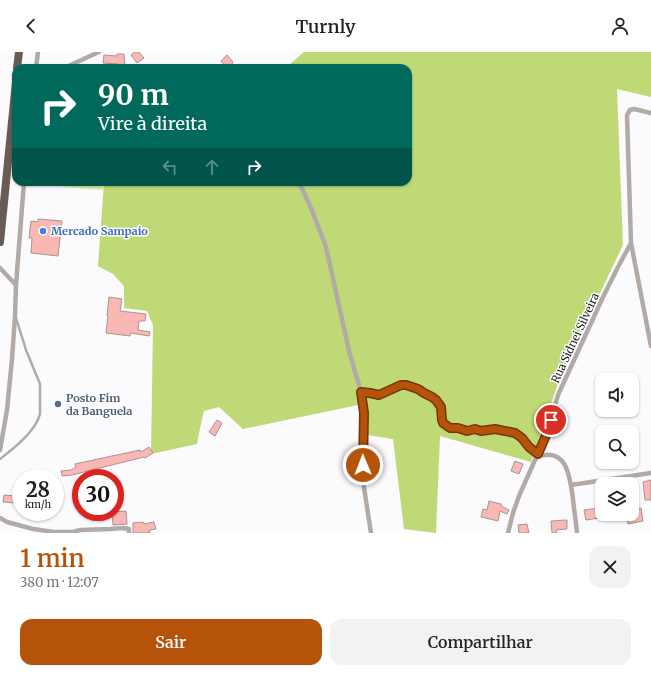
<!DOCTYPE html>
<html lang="pt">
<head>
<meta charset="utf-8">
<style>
	:root { --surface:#fff; --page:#f2f2f2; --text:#222; --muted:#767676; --accent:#b45309 }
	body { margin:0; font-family:Merriweather,serif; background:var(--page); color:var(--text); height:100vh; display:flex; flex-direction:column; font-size:15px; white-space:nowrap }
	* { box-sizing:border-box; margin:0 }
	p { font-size:13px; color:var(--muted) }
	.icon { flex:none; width:22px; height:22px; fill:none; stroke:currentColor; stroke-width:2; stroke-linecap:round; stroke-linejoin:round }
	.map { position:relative; height:481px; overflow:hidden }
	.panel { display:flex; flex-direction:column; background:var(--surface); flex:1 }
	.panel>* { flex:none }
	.guide { position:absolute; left:12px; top:12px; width:400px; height:122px; border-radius:12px; box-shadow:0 1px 3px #0004; background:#00695c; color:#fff; overflow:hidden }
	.buttons { position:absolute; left:595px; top:321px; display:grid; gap:8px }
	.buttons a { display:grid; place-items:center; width:44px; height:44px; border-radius:8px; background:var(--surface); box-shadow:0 1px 3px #0004; font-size:20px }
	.speed { position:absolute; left:12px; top:417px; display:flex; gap:8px; font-size:20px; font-weight:700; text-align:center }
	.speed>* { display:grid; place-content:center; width:52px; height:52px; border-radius:50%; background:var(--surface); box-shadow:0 1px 3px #0004; line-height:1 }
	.speed small { font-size:10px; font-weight:400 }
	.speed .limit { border:6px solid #d22; background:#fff; color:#111 }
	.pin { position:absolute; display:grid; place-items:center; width:34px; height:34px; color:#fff; margin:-17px; border:2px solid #fff; border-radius:50%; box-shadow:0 1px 4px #0007 }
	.me { position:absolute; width:44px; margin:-22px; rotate:359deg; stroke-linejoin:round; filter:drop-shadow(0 0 3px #0008) }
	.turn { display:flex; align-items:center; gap:14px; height:84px; padding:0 20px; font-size:18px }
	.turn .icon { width:52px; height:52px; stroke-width:2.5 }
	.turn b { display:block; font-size:28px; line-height:34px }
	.lanes { display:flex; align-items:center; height:38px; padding:0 20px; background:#0003; justify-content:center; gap:20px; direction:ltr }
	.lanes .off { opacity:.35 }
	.round { display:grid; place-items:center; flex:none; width:42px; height:42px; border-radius:12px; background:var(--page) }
	.overview { display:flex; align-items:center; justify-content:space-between; height:68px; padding:0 20px }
	h1 { font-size:24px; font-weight:600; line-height:30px; color:var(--accent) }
	.primary-button { display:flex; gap:8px; margin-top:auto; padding:8px 20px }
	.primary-button a { flex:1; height:46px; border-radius:12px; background:var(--accent); color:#fff; font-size:16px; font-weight:600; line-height:46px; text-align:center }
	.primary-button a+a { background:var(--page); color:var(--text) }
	header { display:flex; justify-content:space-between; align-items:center; height:52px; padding:0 20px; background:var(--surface); font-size:18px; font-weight:600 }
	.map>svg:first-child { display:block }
	.green { fill:#dbf0aa }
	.forest { fill:#bed976 }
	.building { fill:#fab8b5; stroke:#a79492 }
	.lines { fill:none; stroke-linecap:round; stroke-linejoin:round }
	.service { stroke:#b2aaa6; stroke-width:2.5 }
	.minor { stroke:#b2aaa6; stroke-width:4.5 }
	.trunk { stroke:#6a5c55; stroke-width:8 }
	.route-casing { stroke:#753606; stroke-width:10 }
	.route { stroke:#b45309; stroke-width:7 }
	.shop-dot { fill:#3f7fe0; stroke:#fff; stroke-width:1.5 }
	.service-dot { fill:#5c6f8a; stroke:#fff; stroke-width:1.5 }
	.labels { text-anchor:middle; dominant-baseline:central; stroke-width:3; stroke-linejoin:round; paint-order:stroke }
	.shop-label { font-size:11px; font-weight:bold; fill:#366cbe; stroke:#fff; text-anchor:start }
	.street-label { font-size:11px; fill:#1d1c21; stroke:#fff }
	.service-label { font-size:11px; font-weight:bold; fill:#4e5e75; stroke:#fff; text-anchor:start }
</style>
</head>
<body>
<header><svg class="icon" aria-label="back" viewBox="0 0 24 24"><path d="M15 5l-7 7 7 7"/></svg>Turnly<svg class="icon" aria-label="person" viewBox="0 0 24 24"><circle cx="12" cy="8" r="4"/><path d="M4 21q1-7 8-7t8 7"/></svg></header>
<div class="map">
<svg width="651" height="481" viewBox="0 0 651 481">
	<rect width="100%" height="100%" fill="#fbfafd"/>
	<path class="green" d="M63,130H104L103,138L63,135Z"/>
	<path class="forest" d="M304,0H651V45L617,37L623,193L561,323L531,410L440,384L436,481L404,477L393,387L367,383L358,353L243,377L219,355L204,359L200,376L197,392L151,402L153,273L147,259L124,256V234L113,222L98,214L104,130H408V16H288L290,12Z"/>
	<path class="building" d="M135,0H139L144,6L137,11L131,3Z
		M117,2H124L125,15L118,16V12L103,11L104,3L117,4Z
		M227,3L233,10L232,12L236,16H227L221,9Z
		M38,167L62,169L58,204L31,201L32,186H29L31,169L38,170Z
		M109,245L122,247L120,259L146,262L145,269H139L138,278L150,280L149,284L131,281L130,284L106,281L108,264H107Z
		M217,368L222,371L215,384L209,380Z
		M149,395L153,401L145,406L144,405L72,423L62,424L61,419L71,418L76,415L75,412L140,398L141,400Z
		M515,409L523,412L519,422L511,419Z
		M651,428V448H645L643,430Z
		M4,443L16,444L15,451L3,450Z
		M489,449L501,452V454L509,458L507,462L500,459L498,469L481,465L483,457L487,458Z
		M598,456L600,466L586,468L584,458Z
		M641,456L643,469L628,472L626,462H632V458Z
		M126,459L127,472L113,473L112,460Z
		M567,468V477L556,478L557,481H552L551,469Z
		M143,470L144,472L154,470L156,477L149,478L150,481H133V471Z
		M527,472L529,481H519L518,473Z"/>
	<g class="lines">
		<path class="service" d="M0,407C13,397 36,379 40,362V332L26,298L16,266"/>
		<path class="minor" d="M36,16L38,0
			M64,16L99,0
			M651,61L634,57L630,58L627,63L631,191L651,294
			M299,130L311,156L326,195L349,299L361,340L364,361L362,398L363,429L371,481
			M0,216L16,233L15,264L12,307L7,358L0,398
			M16,233L24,130
			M361,340L371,341L379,343L401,333H406L418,337L424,341L432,345L436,348L441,355L442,369L448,375L459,376L464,379H467L475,377L481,379H486L495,377L515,381L522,386L529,395L538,402
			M537,405C567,394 570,425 573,447C574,458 576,470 577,481
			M571,433L651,421
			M0,466L7,470L33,477L54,480H73L80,478L110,477L123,476L129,477V481
			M508,481L513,461L519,444L547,381L558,343L603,245L618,215L631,191"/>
		<path class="trunk" d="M17,16L19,0
			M0,190L16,30"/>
	</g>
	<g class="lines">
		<defs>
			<path id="route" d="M363,413L364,361L361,340L370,341L379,343L401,333H406L418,337L424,341L432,345L436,348L441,355L442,368L443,371L450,376H458L467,379L475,377L481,379L495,377L515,381L522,386L529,395L538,402L547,381L551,368"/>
		</defs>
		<use href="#route" class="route-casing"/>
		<use href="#route" class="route"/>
	</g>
	<circle class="shop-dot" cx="43" cy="179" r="4"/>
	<circle class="service-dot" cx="58" cy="352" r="4"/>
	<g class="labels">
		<g class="shop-label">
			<text x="51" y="179">Mercado Sampaio</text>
		</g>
		<g class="street-label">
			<text transform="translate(575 286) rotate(-65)">Rua Sidnei Silveira</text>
		</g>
		<g class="service-label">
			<text x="66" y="346">Posto Fim<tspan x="66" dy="13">da Banguela</tspan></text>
		</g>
	</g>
</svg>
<div class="buttons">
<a><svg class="icon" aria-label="sound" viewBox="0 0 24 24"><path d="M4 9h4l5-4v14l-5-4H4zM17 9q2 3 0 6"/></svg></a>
<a><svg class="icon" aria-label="search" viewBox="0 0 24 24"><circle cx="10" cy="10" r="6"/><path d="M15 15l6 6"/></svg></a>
<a><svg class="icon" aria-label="layers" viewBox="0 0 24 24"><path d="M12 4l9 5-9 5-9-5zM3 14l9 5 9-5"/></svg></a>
</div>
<div class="speed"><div>28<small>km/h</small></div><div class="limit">30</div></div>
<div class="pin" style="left:551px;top:368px;background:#d93025"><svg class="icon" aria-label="arrive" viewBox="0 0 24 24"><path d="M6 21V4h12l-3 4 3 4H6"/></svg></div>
<svg class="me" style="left:363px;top:413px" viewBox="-20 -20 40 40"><circle r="17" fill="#b45309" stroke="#fff" stroke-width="3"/><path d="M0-11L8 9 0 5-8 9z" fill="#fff"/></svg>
<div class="guide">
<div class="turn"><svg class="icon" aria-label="right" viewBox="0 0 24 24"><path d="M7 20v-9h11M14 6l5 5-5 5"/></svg><div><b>90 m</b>Vire à direita</div></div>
<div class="lanes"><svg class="icon off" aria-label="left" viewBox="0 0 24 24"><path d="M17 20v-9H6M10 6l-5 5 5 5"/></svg><svg class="icon off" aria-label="ahead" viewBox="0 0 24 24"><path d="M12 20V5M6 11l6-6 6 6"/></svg><svg class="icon" aria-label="right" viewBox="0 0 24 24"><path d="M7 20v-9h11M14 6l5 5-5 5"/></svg></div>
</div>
</div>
<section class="panel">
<div class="overview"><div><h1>1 min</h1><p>380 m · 12:07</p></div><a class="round"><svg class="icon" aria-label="close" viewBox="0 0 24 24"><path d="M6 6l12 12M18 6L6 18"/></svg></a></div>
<div class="primary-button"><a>Sair</a><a>Compartilhar</a></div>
</section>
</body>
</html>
